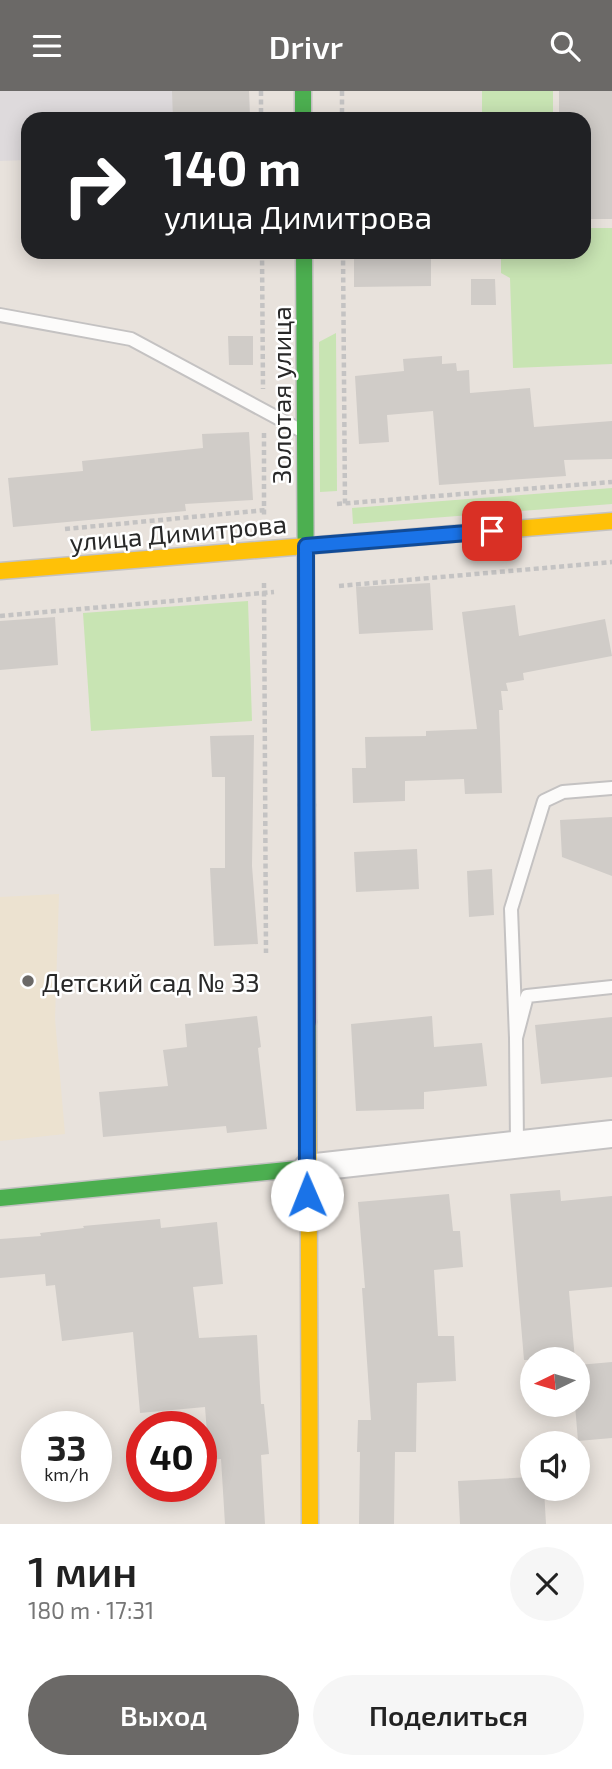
<!DOCTYPE html>
<html lang="ru">
<head>
<meta charset="utf-8">
<style>
	:root { --surface:#fff; --page:#f6f6f6; --text:#222; --muted:#767676; --accent:#6b6967 }
	body { margin:0; font-family:"Exo 2",sans-serif; background:var(--page); color:var(--text); height:100vh; display:flex; flex-direction:column; font-size:26px; white-space:nowrap }
	* { box-sizing:border-box; margin:0 }
	p { font-size:23px; color:var(--muted) }
	.icon { flex:none; width:38px; height:38px; fill:none; stroke:currentColor; stroke-width:2; stroke-linecap:round; stroke-linejoin:round }
	.map { position:relative; height:1433px; overflow:hidden }
	.panel { display:flex; flex-direction:column; background:var(--surface); flex:1 }
	.panel>* { flex:none }
	.banner { position:absolute; left:21px; top:21px; width:570px; height:147px; border-radius:21px; box-shadow:0 4px 18px #0003; background:#202124; color:#fff; overflow:hidden }
	.needle { width:46px; rotate:265deg }
	.buttons { position:absolute; left:520px; top:1256px; display:grid; gap:14px }
	.buttons a { display:grid; place-items:center; width:70px; height:70px; border-radius:50%; background:var(--surface); box-shadow:0 4px 18px #0003; font-size:35px }
	.speed { position:absolute; left:21px; top:1320px; display:flex; gap:14px; font-size:35px; font-weight:700; text-align:center }
	.speed>* { display:grid; place-content:center; width:91px; height:91px; border-radius:50%; background:var(--surface); box-shadow:0 4px 18px #0003; line-height:1 }
	.speed small { font-size:18px; font-weight:400 }
	.speed .limit { border:10px solid #d22; background:#fff; color:#111 }
	.pin { position:absolute; display:grid; place-items:center; width:60px; height:60px; color:#fff; margin:-30px; border-radius:14px; box-shadow:0 4px 10px #0006 }
	.me { position:absolute; width:77px; margin:-38px; rotate:359deg; stroke-linejoin:round; filter:drop-shadow(0 0 5px #0008) }
	.turn { display:flex; align-items:center; gap:24px; height:147px; padding:0 28px; font-size:32px }
	.turn .icon { width:91px; height:91px; stroke-width:2.5 }
	.turn b { display:block; font-size:49px; line-height:60px }
	.round { display:grid; place-items:center; flex:none; width:74px; height:74px; border-radius:37px; background:var(--page) }
	.overview { display:flex; align-items:center; justify-content:space-between; height:119px; padding:0 28px }
	h1 { font-size:42px; font-weight:600; line-height:52px }
	.action { display:flex; gap:14px; margin-top:auto; padding:14px 28px }
	.action a { flex:1; height:80px; border-radius:42px; background:var(--accent); color:#fff; font-size:28px; font-weight:600; line-height:80px; text-align:center }
	.action a+a { background:var(--page); color:var(--text) }
	header { display:flex; justify-content:space-between; align-items:center; height:91px; padding:0 28px; background:var(--accent); color:#fff; font-size:32px; font-weight:600 }
	.map>svg:first-child { display:block }
	.industrial { fill:#dedadc }
	.education { fill:#ece2d0 }
	.green { fill:#c8e4b3 }
	.building { fill:#d0ccc8 }
	.lines { fill:none; stroke-linecap:round; stroke-linejoin:round }
	.lane-casing { stroke:#c4c2c2; stroke-width:16 }
	.street-casing { stroke:#c4c2c2; stroke-width:30 }
	.fast-casing { stroke:#c4c2c2; stroke-width:19 }
	.slow-casing { stroke:#c4c2c2; stroke-width:19 }
	.jam-casing { stroke:#c4c2c2; stroke-width:19 }
	.path { stroke:#c4c3c3; stroke-width:4.5; stroke-dasharray:5 3.5; stroke-linecap:butt }
	.lane { stroke:#fcfbfa; stroke-width:12 }
	.street { stroke:#fcfbfa; stroke-width:26 }
	.fast { stroke:#4caf50; stroke-width:16 }
	.slow { stroke:#ffc107; stroke-width:16 }
	.jam { stroke:#c62828; stroke-width:16 }
	.route-casing { stroke:#114b97; stroke-width:18 }
	.route { stroke:#1a73e8; stroke-width:12 }
	.poi-dot { fill:#6b6967; stroke:#fff; stroke-width:2.5 }
	.labels { text-anchor:middle; dominant-baseline:central; stroke-width:5; stroke-linejoin:round; paint-order:stroke }
	.street-label { font-size:26px; fill:#282828; stroke:#fff }
	.poi-label { font-size:26px; fill:#282828; stroke:#fff; text-anchor:start }
</style>
</head>
<body>
<header><svg class="icon" aria-label="menu" viewBox="0 0 24 24"><path d="M4 6h16M4 12h16M4 18h16"/></svg>Drivr<svg class="icon" aria-label="search" viewBox="0 0 24 24"><circle cx="10" cy="10" r="6"/><path d="M15 15l6 6"/></svg></header>
<div class="map">
<svg width="612" height="1433" viewBox="0 0 612 1433">
	<rect width="100%" height="100%" fill="#e8e2dc"/>
	<path class="industrial" d="M0,0H249L250,28H28V69L0,70Z"/>
	<path class="education" d="M59,803L55,928L65,1043L0,1050V806Z"/>
	<path class="green" d="M482,0H553V28H429V22H482Z
		M585,137H612V273L513,277L510,187L501,182V161H584Z
		M336,242L337,400L320,401L319,251Z
		M612,397V413L353,433L352,417Z
		M248,510L252,630L91,640L83,522Z"/>
	<path class="building" d="M172,0H249L250,28H173Z
		M559,0H612V128H584V28H559Z
		M354,161H431V195L354,196Z
		M471,188H495L496,214H471Z
		M228,245H253V274H229Z
		M442,265V273L456,272L457,280L469,279L470,302L530,297L534,336L612,330V368L564,369L566,385L439,394L433,320L387,324L389,351L359,353L355,285L404,280L403,268Z
		M249,341L253,409L185,413L186,420L13,436L8,387L83,380L82,370L203,357L202,343Z
		M430,492L433,539L359,543L356,496Z
		M515,514L519,545L605,528L612,565L523,582L524,589L506,592L508,600H501L503,619H499L502,702L465,703L464,688L405,690V710L353,712L352,677H366L365,646L426,645V640L477,638L462,521Z
		M55,526L58,574L0,579V530Z
		M254,644L252,775L258,853L214,855L210,777H225V686H212L210,645Z
		M612,726V785L562,766L560,729Z
		M417,758L419,798L356,801L354,761Z
		M492,778L494,824L469,826L467,780Z
		M257,925L261,956L258,957L267,1038L227,1042L226,1035L103,1046L99,1001L168,995L163,959L187,956L185,933Z
		M432,925L434,956L482,952L487,995L424,1001V1018L356,1020L351,933Z
		M612,926V986L541,993L535,934Z
		M560,1099L561,1110L612,1105V1196L569,1200L575,1269H524L510,1103Z
		M449,1103L453,1140H460L463,1176L434,1179L438,1245H454L456,1290L417,1292L416,1361H395L394,1433H359L360,1361H357L358,1329H371L362,1197H365L358,1111Z
		M160,1128L161,1137L217,1131L223,1193L193,1196L199,1247L257,1244L261,1313H264L269,1363L261,1364L265,1433H225L221,1368L209,1369L205,1316L140,1322L133,1241L62,1250L55,1194L46,1195L45,1183L0,1187V1148L41,1145L40,1142L84,1137L83,1135Z
		M612,1271V1347L578,1350L575,1314H578V1274Z
		M532,1386V1398H544L546,1433H460L458,1390Z"/>
	<g class="lines">
		<defs>
			<path id="lane" d="M0,224L131,248L300,339
				M516,947L511,818L544,710L563,701L612,697
				M517,1053L516,947L527,905L612,896"/>
			<path id="street" d="M307,1077L612,1043"/>
			<path id="fast" d="M303,0V28
				M304,161L307,714
				M0,1107L307,1077"/>
			<path id="slow" d="M0,480L612,430
				M308,931L310,1433"/>
			<path id="jam" d="M307,714L308,931"/>
		</defs>
		<use href="#lane" class="lane-casing"/>
		<use href="#street" class="street-casing"/>
		<use href="#fast" class="fast-casing"/>
		<use href="#slow" class="slow-casing"/>
		<use href="#jam" class="jam-casing"/>
		<path class="path" d="M261,0V28
			M342,0V28
			M262,161L263,298
			M343,161L345,413
			M264,342V427
			M337,413L612,391
			M65,438L266,419
			M264,492L266,862
			M339,495L612,471
			M0,525L274,501"/>
		<use href="#lane" class="lane"/>
		<use href="#street" class="street"/>
		<use href="#fast" class="fast"/>
		<use href="#slow" class="slow"/>
		<use href="#jam" class="jam"/>
	</g>
	<g class="lines">
		<defs>
			<path id="route" d="M307,1104L306,455L492,440"/>
		</defs>
		<use href="#route" class="route-casing"/>
		<use href="#route" class="route"/>
	</g>
	<circle class="poi-dot" cx="28" cy="890" r="7"/>
	<g class="labels">
		<g class="street-label">
			<text transform="translate(280 304) rotate(-90)">Золотая улица</text>
			<text transform="translate(178 441) rotate(-5)">улица Димитрова</text>
		</g>
		<g class="poi-label">
			<text x="42" y="890">Детский сад № 33</text>
		</g>
	</g>
</svg>
<div class="buttons">
<a><svg class="needle" viewBox="-14 -14 28 28"><path d="M0-13l5 13h-10z" fill="#e53935"/><path d="M0 13l5-13h-10z" fill="#767676"/></svg></a>
<a><svg class="icon" aria-label="sound" viewBox="0 0 24 24"><path d="M4 9h4l5-4v14l-5-4H4zM17 9q2 3 0 6"/></svg></a>
</div>
<div class="speed"><div>33<small>km/h</small></div><div class="limit">40</div></div>
<div class="pin" style="left:492px;top:440px;background:#d93025"><svg class="icon" aria-label="arrive" viewBox="0 0 24 24"><path d="M6 21V4h12l-3 4 3 4H6"/></svg></div>
<svg class="me" style="left:307px;top:1104px" viewBox="-20 -20 40 40"><circle r="19" fill="#fff"/><path d="M0-13L10 11 0 6-10 11z" fill="#1a73e8"/></svg>
<div class="banner">
<div class="turn"><svg class="icon" aria-label="right" viewBox="0 0 24 24"><path d="M7 20v-9h11M14 6l5 5-5 5"/></svg><div><b>140 m</b>улица Димитрова</div></div>
</div>
</div>
<section class="panel">
<div class="overview"><div><h1>1 мин</h1><p>180 m · 17:31</p></div><a class="round"><svg class="icon" aria-label="close" viewBox="0 0 24 24"><path d="M6 6l12 12M18 6L6 18"/></svg></a></div>
<div class="action"><a>Выход</a><a>Поделиться</a></div>
</section>
</body>
</html>
